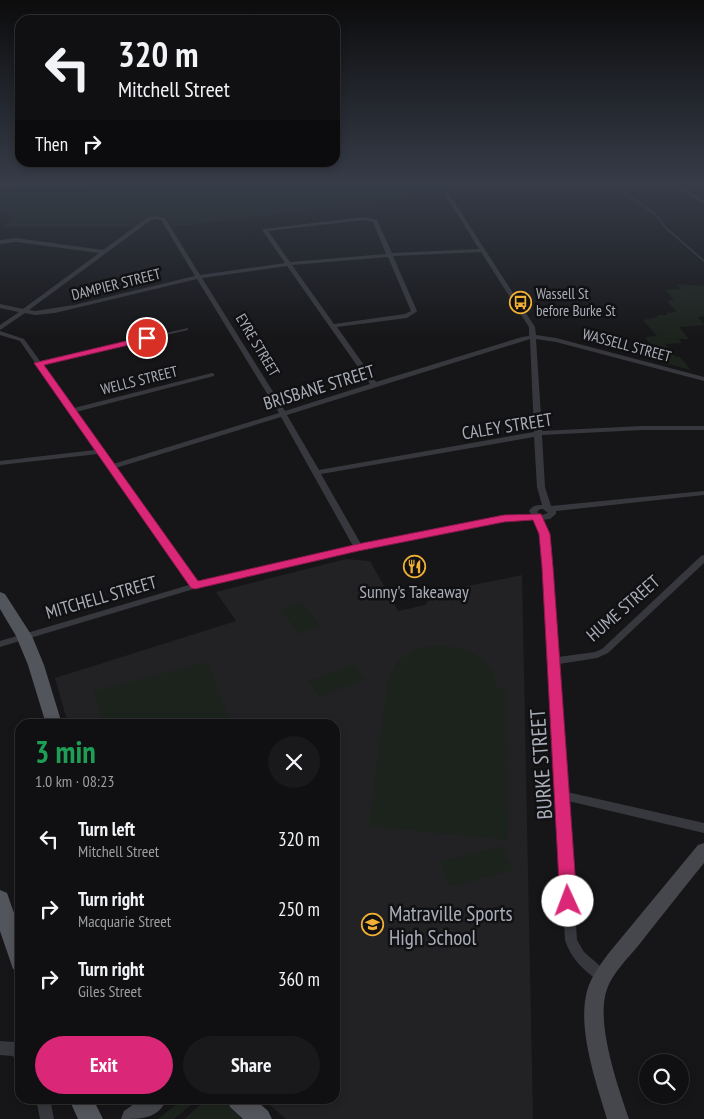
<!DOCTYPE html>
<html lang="en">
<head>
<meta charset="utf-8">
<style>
	:root { --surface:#101012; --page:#19191b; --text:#f1f3f6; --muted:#9c9d9f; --line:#303032; --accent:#db2777 }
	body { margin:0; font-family:"PT Sans Narrow",sans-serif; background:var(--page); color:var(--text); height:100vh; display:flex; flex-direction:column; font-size:19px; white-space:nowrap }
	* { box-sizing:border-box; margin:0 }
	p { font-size:16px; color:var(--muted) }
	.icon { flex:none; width:28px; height:28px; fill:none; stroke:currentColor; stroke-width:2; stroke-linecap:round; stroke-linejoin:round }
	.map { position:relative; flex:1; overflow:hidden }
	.drawer { position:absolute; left:15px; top:719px; width:325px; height:385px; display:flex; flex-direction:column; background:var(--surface); border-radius:15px; box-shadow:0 2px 8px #0003,0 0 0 1px var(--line) }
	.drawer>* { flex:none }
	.banner { position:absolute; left:15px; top:15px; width:325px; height:152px; border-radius:15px; box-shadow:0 2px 8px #0003,0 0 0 1px var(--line); background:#101012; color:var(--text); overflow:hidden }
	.buttons { position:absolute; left:639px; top:1054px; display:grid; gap:10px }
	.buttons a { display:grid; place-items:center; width:50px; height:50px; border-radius:50%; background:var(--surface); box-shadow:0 2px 8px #0003,0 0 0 1px var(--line); font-size:25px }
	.pin { position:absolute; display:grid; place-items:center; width:42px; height:42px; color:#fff; margin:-21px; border:2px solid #fff; border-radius:50%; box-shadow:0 1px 5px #0007 }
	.me { position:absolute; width:55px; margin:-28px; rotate:358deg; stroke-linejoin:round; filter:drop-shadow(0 0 4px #0008) }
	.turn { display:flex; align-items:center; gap:18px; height:105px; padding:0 20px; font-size:22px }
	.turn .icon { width:65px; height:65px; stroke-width:2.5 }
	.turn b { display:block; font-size:35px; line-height:42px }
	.then { display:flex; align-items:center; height:48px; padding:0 20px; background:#0003; gap:10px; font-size:19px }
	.round { display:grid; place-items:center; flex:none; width:52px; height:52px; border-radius:26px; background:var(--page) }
	.summary { display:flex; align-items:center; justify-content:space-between; height:85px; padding:0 20px }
	h1 { font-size:30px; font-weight:600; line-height:38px; color:#1e9e55 }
	.button { display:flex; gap:10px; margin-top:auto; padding:10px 20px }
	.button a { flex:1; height:58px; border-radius:30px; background:var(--accent); color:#fff; font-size:20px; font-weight:600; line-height:58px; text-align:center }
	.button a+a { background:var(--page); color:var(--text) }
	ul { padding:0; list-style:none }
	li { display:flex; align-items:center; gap:15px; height:70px; padding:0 20px }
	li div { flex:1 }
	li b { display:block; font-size:19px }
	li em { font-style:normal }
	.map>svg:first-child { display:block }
	.built { fill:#222225 }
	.green { fill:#1c231d }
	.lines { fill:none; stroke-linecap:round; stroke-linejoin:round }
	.stream { stroke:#2c353c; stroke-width:2 }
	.street { fill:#37383d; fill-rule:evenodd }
	.secondary { fill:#45474d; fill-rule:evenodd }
	.primary { fill:#53555c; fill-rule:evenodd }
	.route { fill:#db2777; stroke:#8e194d }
	.labels { text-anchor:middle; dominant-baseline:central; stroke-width:5; stroke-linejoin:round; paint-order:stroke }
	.far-street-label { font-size:15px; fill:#a8adb8; stroke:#111113 }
	.far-poi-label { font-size:15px; fill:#a8adb8; stroke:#111113; text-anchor:start }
	.street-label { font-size:18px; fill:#a8adb8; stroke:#111113 }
	.poi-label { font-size:18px; fill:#a8adb8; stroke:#111113 }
	.near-street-label { font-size:21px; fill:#a8adb8; stroke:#111113 }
	.near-poi-label { font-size:21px; fill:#a8adb8; stroke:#111113; text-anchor:start }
</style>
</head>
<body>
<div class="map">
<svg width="704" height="1119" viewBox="0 0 704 1119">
	<rect width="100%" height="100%" fill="#161618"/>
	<path class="built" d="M346,559L370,561L398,611L425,605L434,593L522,575L533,1119H286L263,1099H335V724H68L55,678L236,621L216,592Z"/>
	<path class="green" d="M336,182H446L450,189L439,191L441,194L407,198L173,227C159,208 153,216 137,227H3L12,215L0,212V189L272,186Z
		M677,284L704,286V316L698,317L704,325L679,327L689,339H679L682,343L665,344L676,357H680L691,370L614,349L652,346L645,337L657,336L643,320L658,317L657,315H667L666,313L677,312L667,301L674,300L665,290L681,289Z
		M301,602L321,626L300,634L281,610Z
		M429,646C458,644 495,654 497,688L507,689L508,840L369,826L388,679H390C393,659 411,650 429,646Z
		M208,662L231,724H102L94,691Z
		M353,664L365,679L320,697L308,681Z
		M502,846L513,870L450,887L440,862Z
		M183,1099H198L174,1119H158Z
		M207,1099H222L242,1119H184Z"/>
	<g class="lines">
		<path class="stream" d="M609,182L655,214L666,228L704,261"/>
		<path class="street" d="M665,182H671L704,200V203Z
			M445,190L447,191L535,327L536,335L556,338L704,377V381L556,342L536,339L542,431L642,426H704V430H642L542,435L545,487L551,506L704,491V495L556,511V514L550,519L542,520L548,534L552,567L558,657L595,652L602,649L701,556L704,555V563L608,653L597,658L559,664L567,792L704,823V833L568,801L577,940L584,952L608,973L610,977L608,981L603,983L598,981C583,969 571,959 565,940L544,567L540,534L534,519L504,521L358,550L197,588L0,647V641L189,585L98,454L0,465V461L95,450L20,341L0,335V331L24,339L40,361L188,328V330L42,364L74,408L212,373L214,374V376L76,412L102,449H105V452L113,464L279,413L197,279L55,313L35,315L25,313L0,330V325L19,312L0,308V304L23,309L99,253L16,242L0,244V240L16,238L103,250L147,218L156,216L165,218L200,275L285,263L262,230L263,229L364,217L377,220L392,253L479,249L443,191ZM156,219L161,220L195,276L74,305L35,311L29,310L151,220ZM364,220L373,222L386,254L290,262L268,231ZM481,252L529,327V336L522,337L376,382L337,327L407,318L416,312L417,311L393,256ZM388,257L411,311L405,314L334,324L292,265ZM287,266L370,384L285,411L202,278ZM530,339L534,432L319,470L287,415ZM281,417L353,546L197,583L116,468ZM534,437L537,487L542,505C536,505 532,506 529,511L531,514L504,517L361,544L321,474ZM540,509H543L548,513L542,515L537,512Z
			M0,1041L14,1042L20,1045V1060L12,1056L0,1055Z
			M36,1099H50L54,1119H40Z"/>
		<path class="secondary" d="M704,843V863C682,890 660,918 638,946C627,959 613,973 607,989C595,1022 618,1087 629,1119H607C596,1082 577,1029 587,991C591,977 600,965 608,954L698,845Z
			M141,1099H167C158,1119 142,1119 121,1119L124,1111Z"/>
		<path class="primary" d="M94,182H268L265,184L0,188V184Z
			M0,592L5,594L32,636L44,665L62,724H46L28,665L16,636L0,609Z
			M0,890L7,893L20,930V972L13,969L0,931Z
			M69,1099H93L103,1119H78Z
			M227,1099H255L268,1111L272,1119H243L230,1107Z"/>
	</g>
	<linearGradient id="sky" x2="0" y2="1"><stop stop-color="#0c0c0d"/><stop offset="0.54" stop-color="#363c48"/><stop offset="1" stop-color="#363c48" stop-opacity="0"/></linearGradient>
	<rect width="704" height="339" fill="url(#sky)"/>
	<path class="route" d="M147,336L151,338L150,340L44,365L198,581L358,544L504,515L541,514L550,534L553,567L577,901L574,906L568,908L563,906L560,901L542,567L539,534L533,520L504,522L358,551L195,589L191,588L34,363Z"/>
	<defs>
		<symbol id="bus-ring" viewBox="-11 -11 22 22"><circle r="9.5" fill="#111113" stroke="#f2b134" stroke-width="1.5"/><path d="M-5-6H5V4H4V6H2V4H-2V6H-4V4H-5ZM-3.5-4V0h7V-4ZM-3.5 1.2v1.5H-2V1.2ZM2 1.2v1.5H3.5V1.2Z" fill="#f2b134"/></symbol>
		<symbol id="restaurant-ring" viewBox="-11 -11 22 22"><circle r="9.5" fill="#111113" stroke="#f2b134" stroke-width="1.5"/><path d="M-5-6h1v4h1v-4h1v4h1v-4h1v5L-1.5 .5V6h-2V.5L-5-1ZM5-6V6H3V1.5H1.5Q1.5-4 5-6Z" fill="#f2b134"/></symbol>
		<symbol id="school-ring" viewBox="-11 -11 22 22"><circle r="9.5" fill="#111113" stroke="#f2b134" stroke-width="1.5"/><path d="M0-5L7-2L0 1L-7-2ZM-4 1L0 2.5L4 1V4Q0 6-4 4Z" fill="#f2b134"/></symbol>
	</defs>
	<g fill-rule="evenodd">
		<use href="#bus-ring" x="508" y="290" width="25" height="25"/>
		<use href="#restaurant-ring" x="402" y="554" width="25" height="25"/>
		<use href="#school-ring" x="360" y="912" width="25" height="25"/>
	</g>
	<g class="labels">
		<g class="far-street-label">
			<text transform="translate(116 284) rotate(-14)">DAMPIER STREET</text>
			<text transform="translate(258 345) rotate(59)">EYRE STREET</text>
			<text transform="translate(627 345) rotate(15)">WASSELL STREET</text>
			<text transform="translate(139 380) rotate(-14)">WELLS STREET</text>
		</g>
		<g class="far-poi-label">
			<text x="536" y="293">Wassell St<tspan x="536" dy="17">before Burke St</tspan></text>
		</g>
		<g class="street-label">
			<text transform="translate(319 387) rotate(-17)">BRISBANE STREET</text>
			<text transform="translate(507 426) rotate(-9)">CALEY STREET</text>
			<text transform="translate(101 597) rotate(-16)">MITCHELL STREET</text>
			<text transform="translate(623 608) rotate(-41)">HUME STREET</text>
		</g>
		<g class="poi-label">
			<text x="414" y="591">Sunny's Takeaway</text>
		</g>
		<g class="near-street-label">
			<text transform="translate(541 764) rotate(-94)">BURKE STREET</text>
		</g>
		<g class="near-poi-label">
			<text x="389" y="913">Matraville Sports<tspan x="389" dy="24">High School</tspan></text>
		</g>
	</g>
</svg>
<div class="buttons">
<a><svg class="icon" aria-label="search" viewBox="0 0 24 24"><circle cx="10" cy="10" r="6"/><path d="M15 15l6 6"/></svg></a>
</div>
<div class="pin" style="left:147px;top:338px;background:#d93025"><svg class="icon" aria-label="arrive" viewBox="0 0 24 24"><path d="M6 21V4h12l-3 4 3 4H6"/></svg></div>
<svg class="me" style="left:568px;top:901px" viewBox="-20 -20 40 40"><circle r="19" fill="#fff"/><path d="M0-13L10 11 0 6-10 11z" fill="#db2777"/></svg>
<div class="banner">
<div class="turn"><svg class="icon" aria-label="left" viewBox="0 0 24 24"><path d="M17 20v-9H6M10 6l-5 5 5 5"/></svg><div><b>320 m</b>Mitchell Street</div></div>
<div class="then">Then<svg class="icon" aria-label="right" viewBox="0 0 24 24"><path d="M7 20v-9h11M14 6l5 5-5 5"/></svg></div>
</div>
<section class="drawer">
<div class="summary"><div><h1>3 min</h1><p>1.0 km · 08:23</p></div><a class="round"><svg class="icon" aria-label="close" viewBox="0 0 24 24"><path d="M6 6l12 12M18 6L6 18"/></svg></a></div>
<ul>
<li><svg class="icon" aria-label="left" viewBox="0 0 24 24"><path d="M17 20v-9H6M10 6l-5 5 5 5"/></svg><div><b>Turn left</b><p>Mitchell Street</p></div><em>320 m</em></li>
<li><svg class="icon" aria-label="right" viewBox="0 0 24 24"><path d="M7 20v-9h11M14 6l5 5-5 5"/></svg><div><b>Turn right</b><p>Macquarie Street</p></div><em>250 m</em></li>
<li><svg class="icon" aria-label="right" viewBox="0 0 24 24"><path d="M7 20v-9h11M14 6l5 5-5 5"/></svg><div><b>Turn right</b><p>Giles Street</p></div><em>360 m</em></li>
</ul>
<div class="button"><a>Exit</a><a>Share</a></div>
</section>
</div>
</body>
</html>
